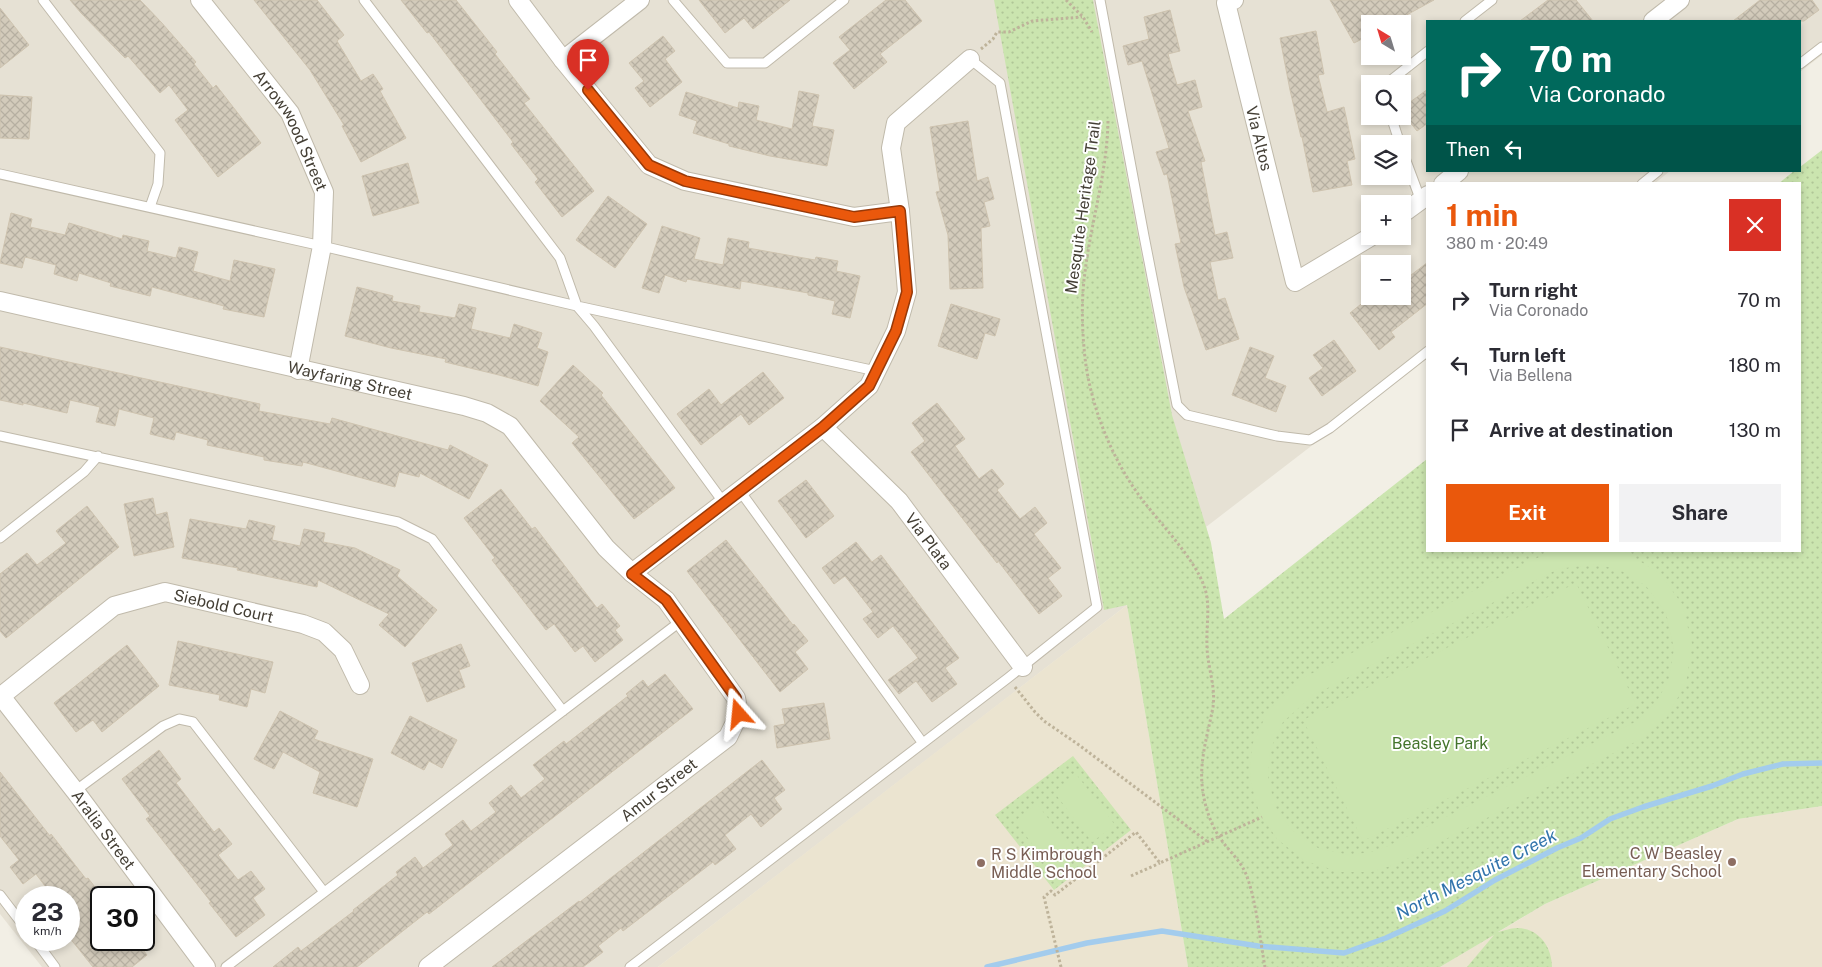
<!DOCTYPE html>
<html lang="en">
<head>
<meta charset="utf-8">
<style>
	:root { --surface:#fff; --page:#f2f2f3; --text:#2b2b33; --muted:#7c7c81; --accent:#ea580c }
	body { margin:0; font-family:"Public Sans",sans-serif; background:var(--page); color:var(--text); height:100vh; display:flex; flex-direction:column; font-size:19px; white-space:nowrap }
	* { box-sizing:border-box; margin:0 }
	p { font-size:16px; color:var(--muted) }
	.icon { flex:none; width:28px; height:28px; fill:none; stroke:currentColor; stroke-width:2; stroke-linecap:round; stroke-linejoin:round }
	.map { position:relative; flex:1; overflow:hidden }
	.sheet { position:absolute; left:1426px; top:182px; width:375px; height:370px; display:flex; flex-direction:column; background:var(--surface); border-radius:0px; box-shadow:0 2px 8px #0003 }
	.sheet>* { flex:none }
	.banner { position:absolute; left:1426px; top:20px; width:375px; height:152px; border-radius:0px; box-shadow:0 2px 8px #0003; background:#00695c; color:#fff; overflow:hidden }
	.needle { width:32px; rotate:322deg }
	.buttons { position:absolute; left:1361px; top:15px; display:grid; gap:10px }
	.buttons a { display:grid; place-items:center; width:50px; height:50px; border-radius:0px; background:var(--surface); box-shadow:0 2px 8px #0003; font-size:25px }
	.speed { position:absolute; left:15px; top:886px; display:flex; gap:10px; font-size:25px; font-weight:700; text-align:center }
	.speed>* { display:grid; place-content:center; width:65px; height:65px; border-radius:50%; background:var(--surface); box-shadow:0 2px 8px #0003; line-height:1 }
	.speed small { font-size:12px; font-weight:400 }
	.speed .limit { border:2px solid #111; border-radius:8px; background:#fff; color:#111 }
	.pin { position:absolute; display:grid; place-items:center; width:42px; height:42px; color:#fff; margin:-51px -21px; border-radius:50% 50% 50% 0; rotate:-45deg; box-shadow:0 0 5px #0007 }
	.pin .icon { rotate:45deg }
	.me { position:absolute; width:55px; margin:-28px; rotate:342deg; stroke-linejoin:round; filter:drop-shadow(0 0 4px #0008) }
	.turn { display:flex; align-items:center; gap:18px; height:105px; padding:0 20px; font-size:22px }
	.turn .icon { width:65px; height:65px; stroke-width:2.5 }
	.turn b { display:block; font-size:35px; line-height:42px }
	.then { display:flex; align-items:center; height:48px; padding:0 20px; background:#0003; gap:10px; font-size:19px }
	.round { display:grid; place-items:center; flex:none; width:52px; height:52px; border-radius:0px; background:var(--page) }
	.summary { display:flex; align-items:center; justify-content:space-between; height:85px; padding:0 20px }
	h1 { font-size:30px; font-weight:700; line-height:38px; color:var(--accent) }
	.action { display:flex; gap:10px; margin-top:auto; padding:10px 20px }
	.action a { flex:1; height:58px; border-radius:0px; background:var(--accent); color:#fff; font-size:20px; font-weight:700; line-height:58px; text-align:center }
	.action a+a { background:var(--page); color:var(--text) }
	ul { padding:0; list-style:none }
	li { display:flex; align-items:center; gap:15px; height:65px; padding:0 20px }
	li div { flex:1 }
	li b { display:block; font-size:19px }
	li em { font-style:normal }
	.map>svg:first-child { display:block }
	.residential { fill:#e6e1d4; fill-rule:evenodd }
	.education { fill:#ebe4d0 }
	.green { fill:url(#green-dots) }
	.pitch { fill:#cbe5af; fill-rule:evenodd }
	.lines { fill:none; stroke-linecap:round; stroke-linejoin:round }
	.stream { stroke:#a3cced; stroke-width:5.5 }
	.building { fill:url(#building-cross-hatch); stroke:#cec3af }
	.lane-casing { stroke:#c0baab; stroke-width:11 }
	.street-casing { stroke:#c0baab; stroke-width:20 }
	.path { stroke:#beb39a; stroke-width:3; stroke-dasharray:2.5 2.5; stroke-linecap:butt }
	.lane { stroke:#fff; stroke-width:9 }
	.street { stroke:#fff; stroke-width:18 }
	.route-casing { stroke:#983908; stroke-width:12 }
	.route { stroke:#ea580c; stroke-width:9 }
	.education-dot { fill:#8d6e63; stroke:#fff; stroke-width:2 }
	.labels { text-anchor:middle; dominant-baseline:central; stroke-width:4; stroke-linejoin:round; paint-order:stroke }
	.street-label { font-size:16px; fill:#443f35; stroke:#fff }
	.park-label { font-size:16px; fill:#43742b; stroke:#fff }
	.education-label { font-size:16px; fill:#785e54; stroke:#fff; text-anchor:end }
	.water-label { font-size:18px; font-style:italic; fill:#3274ac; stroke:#fff }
</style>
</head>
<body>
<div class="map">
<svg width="1822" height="967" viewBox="0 0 1822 967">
	<defs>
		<pattern id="green-dots" width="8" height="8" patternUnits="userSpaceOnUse" patternTransform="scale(1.25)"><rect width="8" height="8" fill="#cbe5af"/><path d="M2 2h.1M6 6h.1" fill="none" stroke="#b0c697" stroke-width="1.8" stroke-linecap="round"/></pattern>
		<pattern id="building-cross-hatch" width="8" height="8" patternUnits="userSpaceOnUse" patternTransform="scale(1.25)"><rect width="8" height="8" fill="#d3cbbb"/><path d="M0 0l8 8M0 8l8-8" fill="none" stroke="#b6afa1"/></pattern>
	</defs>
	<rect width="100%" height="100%" fill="#f2efe5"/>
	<path class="residential" d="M0,0H1822V55L1800,72V21H1428V171H1670L1654,184H1428L1427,357L1206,527L1211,543L1127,605L658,967H42L0,914ZM1370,24H1402V56H1370ZM1370,84H1402V116H1370ZM1370,144H1402V176H1370ZM1370,204H1402V236H1370ZM1370,264H1402V296H1370ZM26,898H69V940H26ZM101,898H144V940H101Z"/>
	<path class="education" d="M1127,605L1188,967H658L927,759Z
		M1822,806V967H1440L1545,904L1738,819Z"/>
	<path class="green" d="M994,0H1093L1172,415L1211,543L1224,619L1427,459L1428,551H1800V184H1778L1794,171H1800V167L1822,150V806L1738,819L1545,904L1498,932C1504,931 1510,928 1517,928C1539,928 1552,947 1552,967H1467L1494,935L1440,967H1188L1127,605L1104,610Z
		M1073,756L1131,830L1054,890L995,815Z"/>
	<path class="pitch" d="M1623,551L1659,573L1682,604L1692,644L1686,683L1667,717L1643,738L1397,864L1371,872H1340L1305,861L1277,839L1259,812L1250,779L1252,745L1269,709L1303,678L1549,552ZM1596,564L1620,570L1646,586L1666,613L1674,649L1669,679L1656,703L1635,722L1388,846L1371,852L1349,855L1318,848L1293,831L1276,808L1268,780L1270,750L1283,722L1312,696L1558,569Z
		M1576,583L1636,704L1363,841L1303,720Z
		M1076,774L1115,825L1092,842L1054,792Z
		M1037,804L1076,854L1053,872L1015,821Z"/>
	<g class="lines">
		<path class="stream" d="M987,967L1087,943L1162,931L1258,946L1344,953L1386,938L1445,911L1495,880L1557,848L1581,838L1610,819L1643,807L1712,786L1743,774L1783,764L1822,763"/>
	</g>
	<path class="building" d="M70,0H140L161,22L196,62L194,64L213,88L216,85L261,143L218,177L175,120L188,110L169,85L160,93L128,56L125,58L81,13Z
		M254,0H317L344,35L337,41L361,81L373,74L383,89L380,91L406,138L361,162L342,126L344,125L310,70Z
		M401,0H456L497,52L495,54L530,99L524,103L594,191L562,217L535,182L538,179L511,144L513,142L429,32L427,33Z
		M699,0H790L753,29L744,18L725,33Z
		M886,0H905L922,21L880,54L887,62L854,89L833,63L850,50L839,37Z
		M1330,0H1434L1390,24H1370V35L1354,43Z
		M1548,0H1576L1593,21H1520Z
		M1760,0H1812L1819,10L1804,21H1733Z
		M0,8L29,45L0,68Z
		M1170,10L1180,51L1168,54L1177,85L1195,80L1202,107L1188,111L1205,161L1201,162L1215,235L1227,232L1233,258L1210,262L1218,300L1225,298L1239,339L1206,350L1184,287L1175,244L1181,243L1167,174L1164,175L1156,152L1169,148L1142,61L1128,65L1123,46L1149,39L1144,17Z
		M1316,31L1324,74L1318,75L1327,112L1344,107L1355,159L1347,161L1352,185L1313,192L1302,137H1301L1290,90L1280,38Z
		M663,36L675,51L665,59L682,82L650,107L635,88L644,81L629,63Z
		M1428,89V123L1417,131L1402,112V108Z
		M799,91L819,95L812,126L834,130L827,166L770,156L729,146V144L693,133L697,121L679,115L686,92L738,108L739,102L759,106L756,120L792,129Z
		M0,95L32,97L29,139L0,138Z
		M968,121L977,181L988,177L994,199L984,202L990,226L981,228L983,288L950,289L948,235L936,192L940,191L930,127Z
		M408,163L419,203L373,216L362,176Z
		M608,196L647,224L615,268L576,240Z
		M11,213L32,219L30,227L65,235L69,223L122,239L123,235L149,241L147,251L176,258L179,247L198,252L193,271L230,281L234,260L275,269L264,317L223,309L224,306L152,287L150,296L110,286L111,283L79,273L77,281L54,274L56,265L25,257L22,268L0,263Z
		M662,226L700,238L694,259L723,265L728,238L749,242L748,248L815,260L816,257L838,261L836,271L860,276L850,318L832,314L835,301L808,295V293L741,281L740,289L687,279L686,282L665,275L659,293L642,288Z
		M1428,262V303L1391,332L1395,337L1379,350L1350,313L1371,296H1402V282Z
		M357,287L393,296L392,301L420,306L419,312L455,318L459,304L476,308L471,329L510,338L514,324L542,333L537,348L548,352L538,386L499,375L445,362L446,359L391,348L345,336Z
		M951,304L1000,319L995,336L985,333L977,359L938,346Z
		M1334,340L1356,371L1322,396L1309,378L1323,368L1313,355Z
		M0,347L260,404L259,411L330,424L332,418L448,450L450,445L488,465L469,499L420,473L419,477L399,472L395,487L303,462L302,466L264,460V457L207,445L208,440L176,432L174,440L150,434L154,418L119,409L115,426L96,422L100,407L70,400L67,413L23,403V405L0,400Z
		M1250,347L1274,356L1265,378L1286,386L1276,412L1232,395Z
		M573,365L603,393L601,395L675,488L634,519L572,443L579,437L540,401Z
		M763,372L784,398L749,425L741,414L701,445L677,414L709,389L721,405Z
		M937,403L965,439L955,446L979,479L992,469L1004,484L997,490L1020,519L1035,507L1047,523L1034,534L1061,568L1048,578L1062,596L1039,614L998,561L997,563L911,452L925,441L912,423Z
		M806,480L834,516L806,538L778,501Z
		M501,489L532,529L535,527L597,608L602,604L620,626L615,630L623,640L595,662L583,646L575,652L554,624L546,630L492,560L495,558L464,518Z
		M153,498L156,515L167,512L174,547L134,556L124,504Z
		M87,506L119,547L6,638L0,631V574L27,553L37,565L66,543L56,531Z
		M190,519L246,529L249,520L275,526L272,540L300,546L304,529L325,533L323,542L355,548L400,570L397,576L437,610L405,647L379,625L389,614L318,580L317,587L237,570L238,568L182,558Z
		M726,540L793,625L794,624L808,641L795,652L808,669L780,692L687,571Z
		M856,542L872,562L881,555L959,658L945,668L957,684L932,702L916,681L899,694L888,680L918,658L893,626L878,638L863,619L873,612L845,576L834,584L822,568Z
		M178,641L273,662L265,693L251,689L247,707L219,700L220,695L169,685Z
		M461,644L470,666L459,670L465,687L427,702L412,663Z
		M127,645L159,686L102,732L93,720L76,732L54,703Z
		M665,674L693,709L429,914L427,912L357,967H273L298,947L301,951L354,911L353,910L398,875L396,872L415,857L423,868L453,845L445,834L463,820L471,831L496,812L489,803L511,785L521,798L545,779L533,765L564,741L566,744L628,696L626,694L643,680L648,687Z
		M824,703L830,739L777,748L774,726L785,724L782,709Z
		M280,711L318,731L314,739L373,759L357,807L313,793L320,772L283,752L274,769L254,759Z
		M410,716L457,740L442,768L429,761L424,770L391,753Z
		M159,750L181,779L176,783L214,832L219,828L232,844L218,855L238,880L251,871L265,889L253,898L265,915L236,937L209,903L211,902L146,819L150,816L122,779Z
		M762,760L785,790L774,798L782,809L761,827L751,814L725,835L736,849L715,865L713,862L623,931L621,928L598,946L603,952L583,967H492L579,901L580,902Z
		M0,772L50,836L51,834L86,879L88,878L101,895V940H135L147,955L132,967H93L69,937V898H54L36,874L23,884L10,867L19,860L0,836Z"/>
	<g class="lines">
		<defs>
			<path id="lane" d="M43,0L160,153L158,184L150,207
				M364,0L560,258L577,306L594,326L724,503
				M673,0L727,63H765L844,0
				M1100,0L1144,236L1177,405L1187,415L1277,436L1310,440L1330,428L1428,351
				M1465,21L1492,0
				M1800,64L1822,47
				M1386,84L1428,51
				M1391,116L1400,144
				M1402,150L1421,201
				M0,174L322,246L577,306L876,371
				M1642,184L1658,171
				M0,436L398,522L432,539L563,711
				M740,491L922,742
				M0,538L84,472L98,456
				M75,791L163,726L179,719L193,722L324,892
				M0,895L26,929
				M35,940L55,967
				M226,967L681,621
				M630,967L1008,678L1097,607L1000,83L970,59"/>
			<g id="street">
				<path id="s1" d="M200,0L290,113L324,192L322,246L298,370"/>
				<path d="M518,0L563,60L649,165L685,181L854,217L900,211"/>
				<path id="s2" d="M1234,0L1226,3L1295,282L1372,236"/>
				<path d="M1653,21L1680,0"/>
				<path d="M563,60L640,0"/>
				<path d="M1443,184L1459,171"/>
				<path d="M1402,214L1428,195"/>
				<path id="s3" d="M0,301L464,406L487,413L510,426L606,548L632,573L666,600L736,698L739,714L728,737L428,967"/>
				<path id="s4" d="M823,427L899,501L1023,667"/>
				<path d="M632,573L823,427L869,386L896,331L907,292L900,211L891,148L896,123L970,59"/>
				<path id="s5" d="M0,695L75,791L206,967"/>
				<path id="s6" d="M0,697L114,606L165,592L303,624L324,632L343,650L360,685"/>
			</g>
		</defs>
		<use href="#lane" class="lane-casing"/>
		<use href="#street" class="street-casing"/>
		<path class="path" d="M1066,0L1083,17L1092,32
			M981,49L993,39L997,32H1009L1032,21L1082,17
			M1108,121C1107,173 1091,222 1085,272C1081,300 1082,330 1085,358C1091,408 1113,462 1144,502C1162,525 1195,560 1204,586C1211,604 1206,626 1207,645C1207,666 1216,686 1213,707C1208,734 1198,763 1203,792C1205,807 1211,825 1220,838C1228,850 1240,860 1246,874C1256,899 1260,940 1265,967
			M1015,687L1035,712L1044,721L1079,745L1208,842
			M1131,876L1160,863
			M1061,967L1044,897L1051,891L1055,895L1136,832L1160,863L1262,817"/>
		<use href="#lane" class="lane"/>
		<use href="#street" class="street"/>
	</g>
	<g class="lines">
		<defs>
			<path id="route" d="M588,90L649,165L685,181L854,217L900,211L907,292L896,331L869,386L823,427L632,574L666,600L736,698L739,714"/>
		</defs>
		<use href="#route" class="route-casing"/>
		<use href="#route" class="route"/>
	</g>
	<g class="education-dot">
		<circle cx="1732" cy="862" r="5"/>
		<circle cx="981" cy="863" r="5"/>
	</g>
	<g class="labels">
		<g class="street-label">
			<text stroke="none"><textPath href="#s1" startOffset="160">Arrowwood Street</textPath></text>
			<text stroke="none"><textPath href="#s2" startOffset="148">Via Altos</textPath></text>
			<text transform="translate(1083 207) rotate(-82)">Mesquite Heritage Trail</text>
			<text stroke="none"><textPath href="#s3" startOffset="359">Wayfaring Street</textPath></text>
			<text stroke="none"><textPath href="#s4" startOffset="156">Via Plata</textPath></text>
			<text stroke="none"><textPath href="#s6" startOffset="259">Siebold Court</textPath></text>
			<text transform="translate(659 790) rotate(-38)">Amur Street</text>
			<text stroke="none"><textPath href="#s5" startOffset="170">Aralia Street</textPath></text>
		</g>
		<g class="park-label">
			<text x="1440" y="743">Beasley Park</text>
		</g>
		<g class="education-label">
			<text x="1722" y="853">C W Beasley<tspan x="1722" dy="18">Elementary School</tspan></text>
			<text x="991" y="854" text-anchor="start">R S Kimbrough<tspan x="991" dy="18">Middle School</tspan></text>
		</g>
		<g class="water-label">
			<text transform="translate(1476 874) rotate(-27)">North Mesquite Creek</text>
		</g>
	</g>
</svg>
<div class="buttons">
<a><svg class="needle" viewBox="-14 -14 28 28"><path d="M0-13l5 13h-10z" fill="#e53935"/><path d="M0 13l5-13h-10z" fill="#7c7c81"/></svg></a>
<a><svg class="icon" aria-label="search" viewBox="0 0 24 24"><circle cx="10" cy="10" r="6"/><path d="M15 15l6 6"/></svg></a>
<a><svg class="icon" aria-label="layers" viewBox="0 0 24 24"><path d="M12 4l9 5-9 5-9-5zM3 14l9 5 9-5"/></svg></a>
<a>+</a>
<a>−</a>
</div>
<div class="speed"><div>23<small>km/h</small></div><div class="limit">30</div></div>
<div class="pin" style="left:588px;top:90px;background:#d93025"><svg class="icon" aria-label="arrive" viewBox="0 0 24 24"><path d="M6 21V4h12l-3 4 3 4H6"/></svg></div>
<svg class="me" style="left:739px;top:714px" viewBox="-20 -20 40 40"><path d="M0-17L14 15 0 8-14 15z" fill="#ea580c" stroke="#fff" stroke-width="4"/></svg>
<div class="banner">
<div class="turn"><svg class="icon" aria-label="right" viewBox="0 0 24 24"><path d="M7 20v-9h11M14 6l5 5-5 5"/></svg><div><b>70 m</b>Via Coronado</div></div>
<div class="then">Then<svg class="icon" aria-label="left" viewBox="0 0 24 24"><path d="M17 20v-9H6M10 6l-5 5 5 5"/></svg></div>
</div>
<section class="sheet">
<div class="summary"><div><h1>1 min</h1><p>380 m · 20:49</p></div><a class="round" style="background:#d93025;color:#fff"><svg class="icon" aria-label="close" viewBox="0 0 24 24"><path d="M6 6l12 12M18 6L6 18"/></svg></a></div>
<ul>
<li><svg class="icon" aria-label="right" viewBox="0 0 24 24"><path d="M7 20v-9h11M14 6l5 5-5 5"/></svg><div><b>Turn right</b><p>Via Coronado</p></div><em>70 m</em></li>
<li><svg class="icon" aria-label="left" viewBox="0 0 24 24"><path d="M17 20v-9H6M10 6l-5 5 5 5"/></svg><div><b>Turn left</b><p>Via Bellena</p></div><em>180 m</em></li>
<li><svg class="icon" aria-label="arrive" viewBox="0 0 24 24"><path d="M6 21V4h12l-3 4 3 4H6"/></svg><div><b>Arrive at destination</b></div><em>130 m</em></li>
</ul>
<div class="action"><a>Exit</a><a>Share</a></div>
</section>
</div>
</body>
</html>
